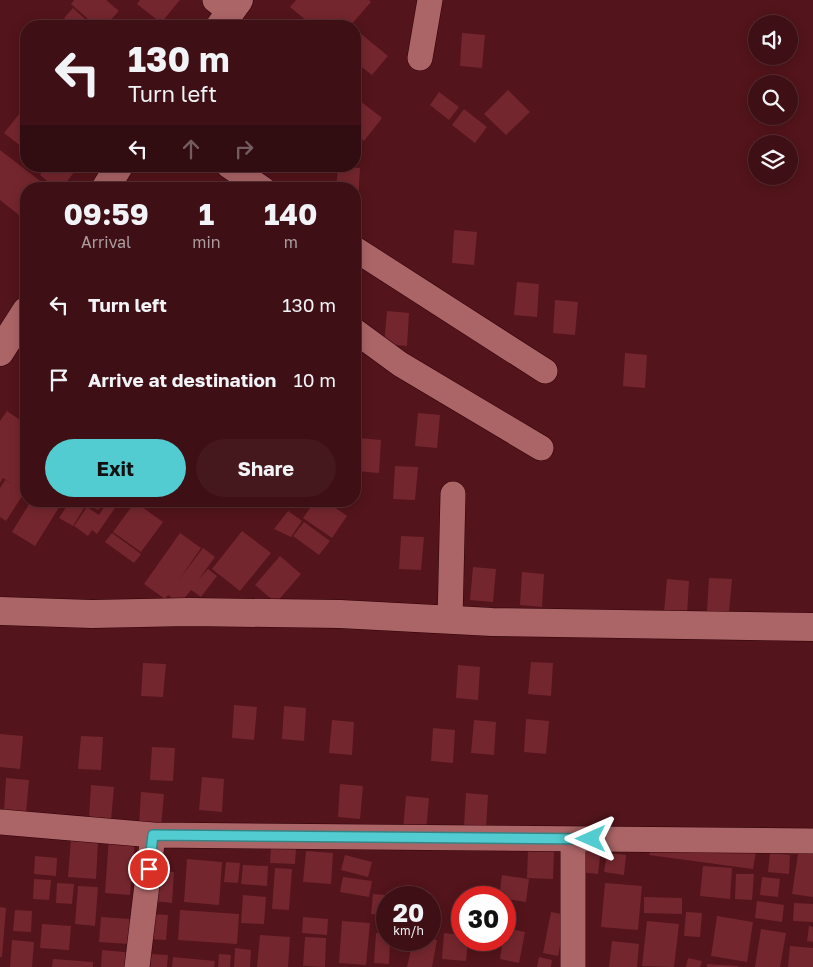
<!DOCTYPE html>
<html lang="en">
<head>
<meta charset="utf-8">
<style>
	:root { --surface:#3e0f14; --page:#45181d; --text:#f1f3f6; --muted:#ad9ca0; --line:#572f34; --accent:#52ccd0 }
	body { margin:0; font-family:"Golos Text",sans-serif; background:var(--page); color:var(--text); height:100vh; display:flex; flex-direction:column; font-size:19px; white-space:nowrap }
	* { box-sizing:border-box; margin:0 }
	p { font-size:16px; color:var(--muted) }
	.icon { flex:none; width:28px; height:28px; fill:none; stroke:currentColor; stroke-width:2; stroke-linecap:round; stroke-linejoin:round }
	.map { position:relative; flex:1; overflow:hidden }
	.sheet { position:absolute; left:20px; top:182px; width:341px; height:325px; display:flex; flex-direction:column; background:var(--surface); border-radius:20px; box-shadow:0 2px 12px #0003,0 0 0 1px var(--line) }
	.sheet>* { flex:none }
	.top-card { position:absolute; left:20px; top:20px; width:341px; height:152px; border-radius:20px; box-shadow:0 2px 12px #0003,0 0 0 1px var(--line); background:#3e0f14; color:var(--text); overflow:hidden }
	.fabs { position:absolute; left:748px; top:15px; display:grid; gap:10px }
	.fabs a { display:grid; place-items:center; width:50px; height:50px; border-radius:50%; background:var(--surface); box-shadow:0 2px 12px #0003,0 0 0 1px var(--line); font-size:25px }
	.speed { position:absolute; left:376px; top:886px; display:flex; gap:10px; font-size:25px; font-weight:700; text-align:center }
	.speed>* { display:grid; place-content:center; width:65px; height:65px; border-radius:50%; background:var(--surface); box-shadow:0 2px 12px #0003,0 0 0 1px var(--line); line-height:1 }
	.speed small { font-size:12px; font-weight:400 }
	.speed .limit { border:8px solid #d22; background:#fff; color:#111 }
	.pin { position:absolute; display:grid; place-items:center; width:42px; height:42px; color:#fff; margin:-21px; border:2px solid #fff; border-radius:50%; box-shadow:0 1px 5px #0007 }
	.me { position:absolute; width:55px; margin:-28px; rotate:270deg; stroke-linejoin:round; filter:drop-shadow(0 0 4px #0008) }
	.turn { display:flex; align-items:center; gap:18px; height:105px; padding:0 25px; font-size:22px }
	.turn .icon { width:65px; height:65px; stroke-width:2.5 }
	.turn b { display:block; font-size:35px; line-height:42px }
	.lanes { display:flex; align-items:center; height:48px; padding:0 25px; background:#0003; justify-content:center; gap:25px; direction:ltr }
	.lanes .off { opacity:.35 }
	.eta { display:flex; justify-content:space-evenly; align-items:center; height:85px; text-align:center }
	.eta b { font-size:30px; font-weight:700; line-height:35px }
	.primary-button { display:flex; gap:10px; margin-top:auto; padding:10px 25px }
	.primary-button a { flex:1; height:58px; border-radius:30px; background:var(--accent); color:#111; font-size:20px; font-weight:700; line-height:58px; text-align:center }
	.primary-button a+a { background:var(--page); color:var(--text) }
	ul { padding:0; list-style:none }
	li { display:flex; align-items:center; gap:15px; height:75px; padding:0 25px }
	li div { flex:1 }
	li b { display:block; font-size:19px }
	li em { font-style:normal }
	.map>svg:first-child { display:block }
	.building { fill:#74262e }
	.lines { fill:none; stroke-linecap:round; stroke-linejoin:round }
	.street-casing { stroke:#300209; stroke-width:26 }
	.secondary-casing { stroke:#300209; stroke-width:29 }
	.street { stroke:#ac6567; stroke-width:25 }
	.secondary { stroke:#ac6567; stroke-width:28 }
	.route-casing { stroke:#358587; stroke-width:12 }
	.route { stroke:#52ccd0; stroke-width:9 }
</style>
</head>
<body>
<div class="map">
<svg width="813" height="967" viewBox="0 0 813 967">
	<rect width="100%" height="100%" fill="#53141b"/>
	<path class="building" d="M74,0H106L119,11L105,26H96L71,4Z
		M140,0H180L161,23L137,4Z
		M296,0H369L371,2L350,26H313L290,7Z
		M73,8L93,26H73L64,18Z
		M355,29L388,56L372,75L355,62Z
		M462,33L485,35L482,68L460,66Z
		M508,90L530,112L506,135L484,114Z
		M439,92L459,107L449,120L430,105Z
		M355,97L382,118L364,141L355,133Z
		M24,108L26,110V150L4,133Z
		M464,109L487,127L475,143L452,125Z
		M0,150L44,184L40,189H26V207L19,215L0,200Z
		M47,166H69L75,171L61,189H57L40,175Z
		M338,167L360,168L358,201H355V189H336Z
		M454,230L477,232L474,265L452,263Z
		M517,282L539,284L537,317L514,315Z
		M555,300L578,302L575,335L553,333Z
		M387,311L409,313L407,346L384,344Z
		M625,353L647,355L645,388L623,386Z
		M7,411L26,424V482L21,491L24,493L6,521L0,517V488L5,480L13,485L3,478L0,483V421Z
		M418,413L440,415L437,448L415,446Z
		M359,438L381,440L379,473L357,471Z
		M395,466L418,467L415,500L393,499Z
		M31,501H63L35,546L12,532Z
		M70,501H104L98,510L87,503L73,526L59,518Z
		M108,501H111L117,505L97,534L92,530L88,536L74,526L87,507L99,515Z
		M315,501H326L347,516L332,538L303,518Z
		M135,502L163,522L141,552L113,532Z
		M288,511L302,521L291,537L274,529Z
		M304,522L330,541L319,555L293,536Z
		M242,531L271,553L240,591L212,569Z
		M112,533L141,554L134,563L105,542Z
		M180,533L201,548L178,581L203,548L215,557L198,580L208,569L217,576L201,597L191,590L180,604L168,595L165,599L144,584Z
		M401,536L424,537L421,570L399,569Z
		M280,556L301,574L276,603L255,585Z
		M473,567L496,569L493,602L470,600Z
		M522,572L544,574L542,607L520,605Z
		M709,578L732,579L729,612L707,611Z
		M667,579L689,581L687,614L664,612Z
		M531,662L553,663L551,696L528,694Z
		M143,663L166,664L163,697L141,696Z
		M458,665L480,667L478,700L456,698Z
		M234,705L257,707L254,740L232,738Z
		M284,706L306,708L304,741L282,739Z
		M526,719L549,721L546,754L524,752Z
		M332,720L354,722L352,755L329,753Z
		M474,720L496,722L494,755L471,753Z
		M433,728L455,730L453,763L431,761Z
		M0,734L23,736L20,769L0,767Z
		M81,736L103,737L101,770L78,769Z
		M152,747L175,748L173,781L150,780Z
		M202,777L224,779L222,812L199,810Z
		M6,778L29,780L26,813L4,811Z
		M340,784L363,786L360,819L338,817Z
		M91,785L114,787L111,820L89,818Z
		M141,792L164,794L161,827L139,825Z
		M466,793L488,795L486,828L464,826Z
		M406,796L429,798L426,831L403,829Z
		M109,837L135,839L130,895L105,893Z
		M71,840L98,842L96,879L68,877Z
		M653,842L756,852L753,869L649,855Z
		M271,846L296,848L295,864L270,863Z
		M582,847L601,848L598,874L579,872Z
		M799,847L813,849V897L792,894Z
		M528,850L554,851L553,879L527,878Z
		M306,851L333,853L331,884L303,882Z
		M607,853L626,855L624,875L604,872Z
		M770,853L790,855L789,874L768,872Z
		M345,855L372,862L368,877L341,870Z
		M35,856L57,858L56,876L34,874Z
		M187,859L222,862L219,905L184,902Z
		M226,862L240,863L238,883L224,882Z
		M243,865L268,866L267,886L241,884Z
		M703,866L732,868L730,899L700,896Z
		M275,868L292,869L289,910L272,909Z
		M156,870L174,872L172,903L154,901Z
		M736,874H754L752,900L735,899Z
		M502,875L529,879L526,902L499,898Z
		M343,877L372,881L369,897L340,892Z
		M762,877L780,879L778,897L760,895Z
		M34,879L51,880L49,900L33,899Z
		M57,883L74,884L72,904L56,903Z
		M605,883L642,886L638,930L601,927Z
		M78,886L98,887L95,926L75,924Z
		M373,894L398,896V898H388V915L371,914Z
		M243,895L266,897L264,924L241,923Z
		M644,897L682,898V914L644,913Z
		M757,901L784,905L782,922L755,918Z
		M794,903L813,904V922L793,921Z
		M0,907L6,908L2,957H0Z
		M15,910L32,911L31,932L13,931Z
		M180,910L239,914L237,944L178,940Z
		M551,912L566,915L558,956L543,953Z
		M686,912L702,913L700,937L684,936Z
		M151,914L168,915L166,940L149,939Z
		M717,916L753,922L747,962L711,956Z
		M101,917L130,919L128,944L99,942Z
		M303,917L328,919L327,935L302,933Z
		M342,921L370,923L366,965L339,963Z
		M647,921L679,924L674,967L642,966Z
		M42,924L71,926L69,950L40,948Z
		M809,926L813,927V942L807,941Z
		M506,928L525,932L519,963L500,959L503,940H505Z
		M761,929L786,933L780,967H755Z
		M376,933L388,934V940H390L389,964L374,963Z
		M444,933L462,935V940H468L466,961L442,959Z
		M260,935L290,937L288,967H257Z
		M305,937L326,938L325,967L303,966Z
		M430,938L437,940L432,967H407L413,940H430Z
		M12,940L34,942L32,967H10Z
		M612,941L639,944L637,967H609Z
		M790,946L813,948V967H788Z
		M235,948L251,950L250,967H234Z
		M102,950L135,953L134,967H101Z
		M151,954L168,955L167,967H150Z
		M219,954L231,955L230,967H218Z
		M173,957L215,961L214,967H172Z
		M539,957L552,960L551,967H537Z
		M688,958L702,961L700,967H686Z
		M53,959L93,962V967H52Z
		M707,964L738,966V967H707Z"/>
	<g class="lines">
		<defs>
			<path id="street" d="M215,0L230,12
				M420,58L430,0
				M229,166L263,189
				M355,249L545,371
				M355,331L400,364L541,448
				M450,620L453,494
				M1,822L153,835L813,841
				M573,839V967
				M137,967L153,835"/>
			<path id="secondary" d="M220,26L239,0
				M105,189L119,166
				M0,352L26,311
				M0,611L92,614L189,612L340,614L492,622L813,627"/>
		</defs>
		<use href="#street" class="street-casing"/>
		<use href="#secondary" class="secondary-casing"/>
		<use href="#street" class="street"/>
		<use href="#secondary" class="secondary"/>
	</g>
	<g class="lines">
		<defs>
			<path id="route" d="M149,869L153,835L591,839"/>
		</defs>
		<use href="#route" class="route-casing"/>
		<use href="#route" class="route"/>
	</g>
</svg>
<div class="fabs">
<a><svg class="icon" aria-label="sound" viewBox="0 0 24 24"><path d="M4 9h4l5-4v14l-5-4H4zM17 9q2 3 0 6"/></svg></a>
<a><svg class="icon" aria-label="search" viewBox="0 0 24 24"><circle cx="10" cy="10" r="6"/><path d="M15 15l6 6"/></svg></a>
<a><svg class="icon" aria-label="layers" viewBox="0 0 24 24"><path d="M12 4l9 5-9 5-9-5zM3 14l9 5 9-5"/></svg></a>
</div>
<div class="speed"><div>20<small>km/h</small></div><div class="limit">30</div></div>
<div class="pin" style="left:149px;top:869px;background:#d93025"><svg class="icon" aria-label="arrive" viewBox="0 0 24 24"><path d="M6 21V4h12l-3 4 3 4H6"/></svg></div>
<svg class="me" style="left:591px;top:839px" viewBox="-20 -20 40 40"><path d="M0-17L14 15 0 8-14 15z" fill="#52ccd0" stroke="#fff" stroke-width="4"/></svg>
<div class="top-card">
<div class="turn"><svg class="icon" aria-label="left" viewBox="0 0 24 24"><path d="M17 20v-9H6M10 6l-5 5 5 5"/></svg><div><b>130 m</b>Turn left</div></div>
<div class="lanes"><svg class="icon" aria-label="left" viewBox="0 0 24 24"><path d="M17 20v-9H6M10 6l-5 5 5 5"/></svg><svg class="icon off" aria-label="ahead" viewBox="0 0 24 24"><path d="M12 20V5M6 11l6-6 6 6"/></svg><svg class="icon off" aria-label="right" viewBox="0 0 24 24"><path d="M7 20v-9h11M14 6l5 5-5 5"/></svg></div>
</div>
<section class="sheet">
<div class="eta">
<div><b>09:59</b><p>Arrival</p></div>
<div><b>1</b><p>min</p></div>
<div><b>140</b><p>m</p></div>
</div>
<ul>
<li><svg class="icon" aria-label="left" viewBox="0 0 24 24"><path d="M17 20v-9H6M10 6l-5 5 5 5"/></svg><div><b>Turn left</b></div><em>130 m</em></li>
<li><svg class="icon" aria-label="arrive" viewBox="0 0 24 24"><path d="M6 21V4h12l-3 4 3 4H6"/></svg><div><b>Arrive at destination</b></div><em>10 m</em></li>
</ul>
<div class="primary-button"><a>Exit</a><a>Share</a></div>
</section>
</div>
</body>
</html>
